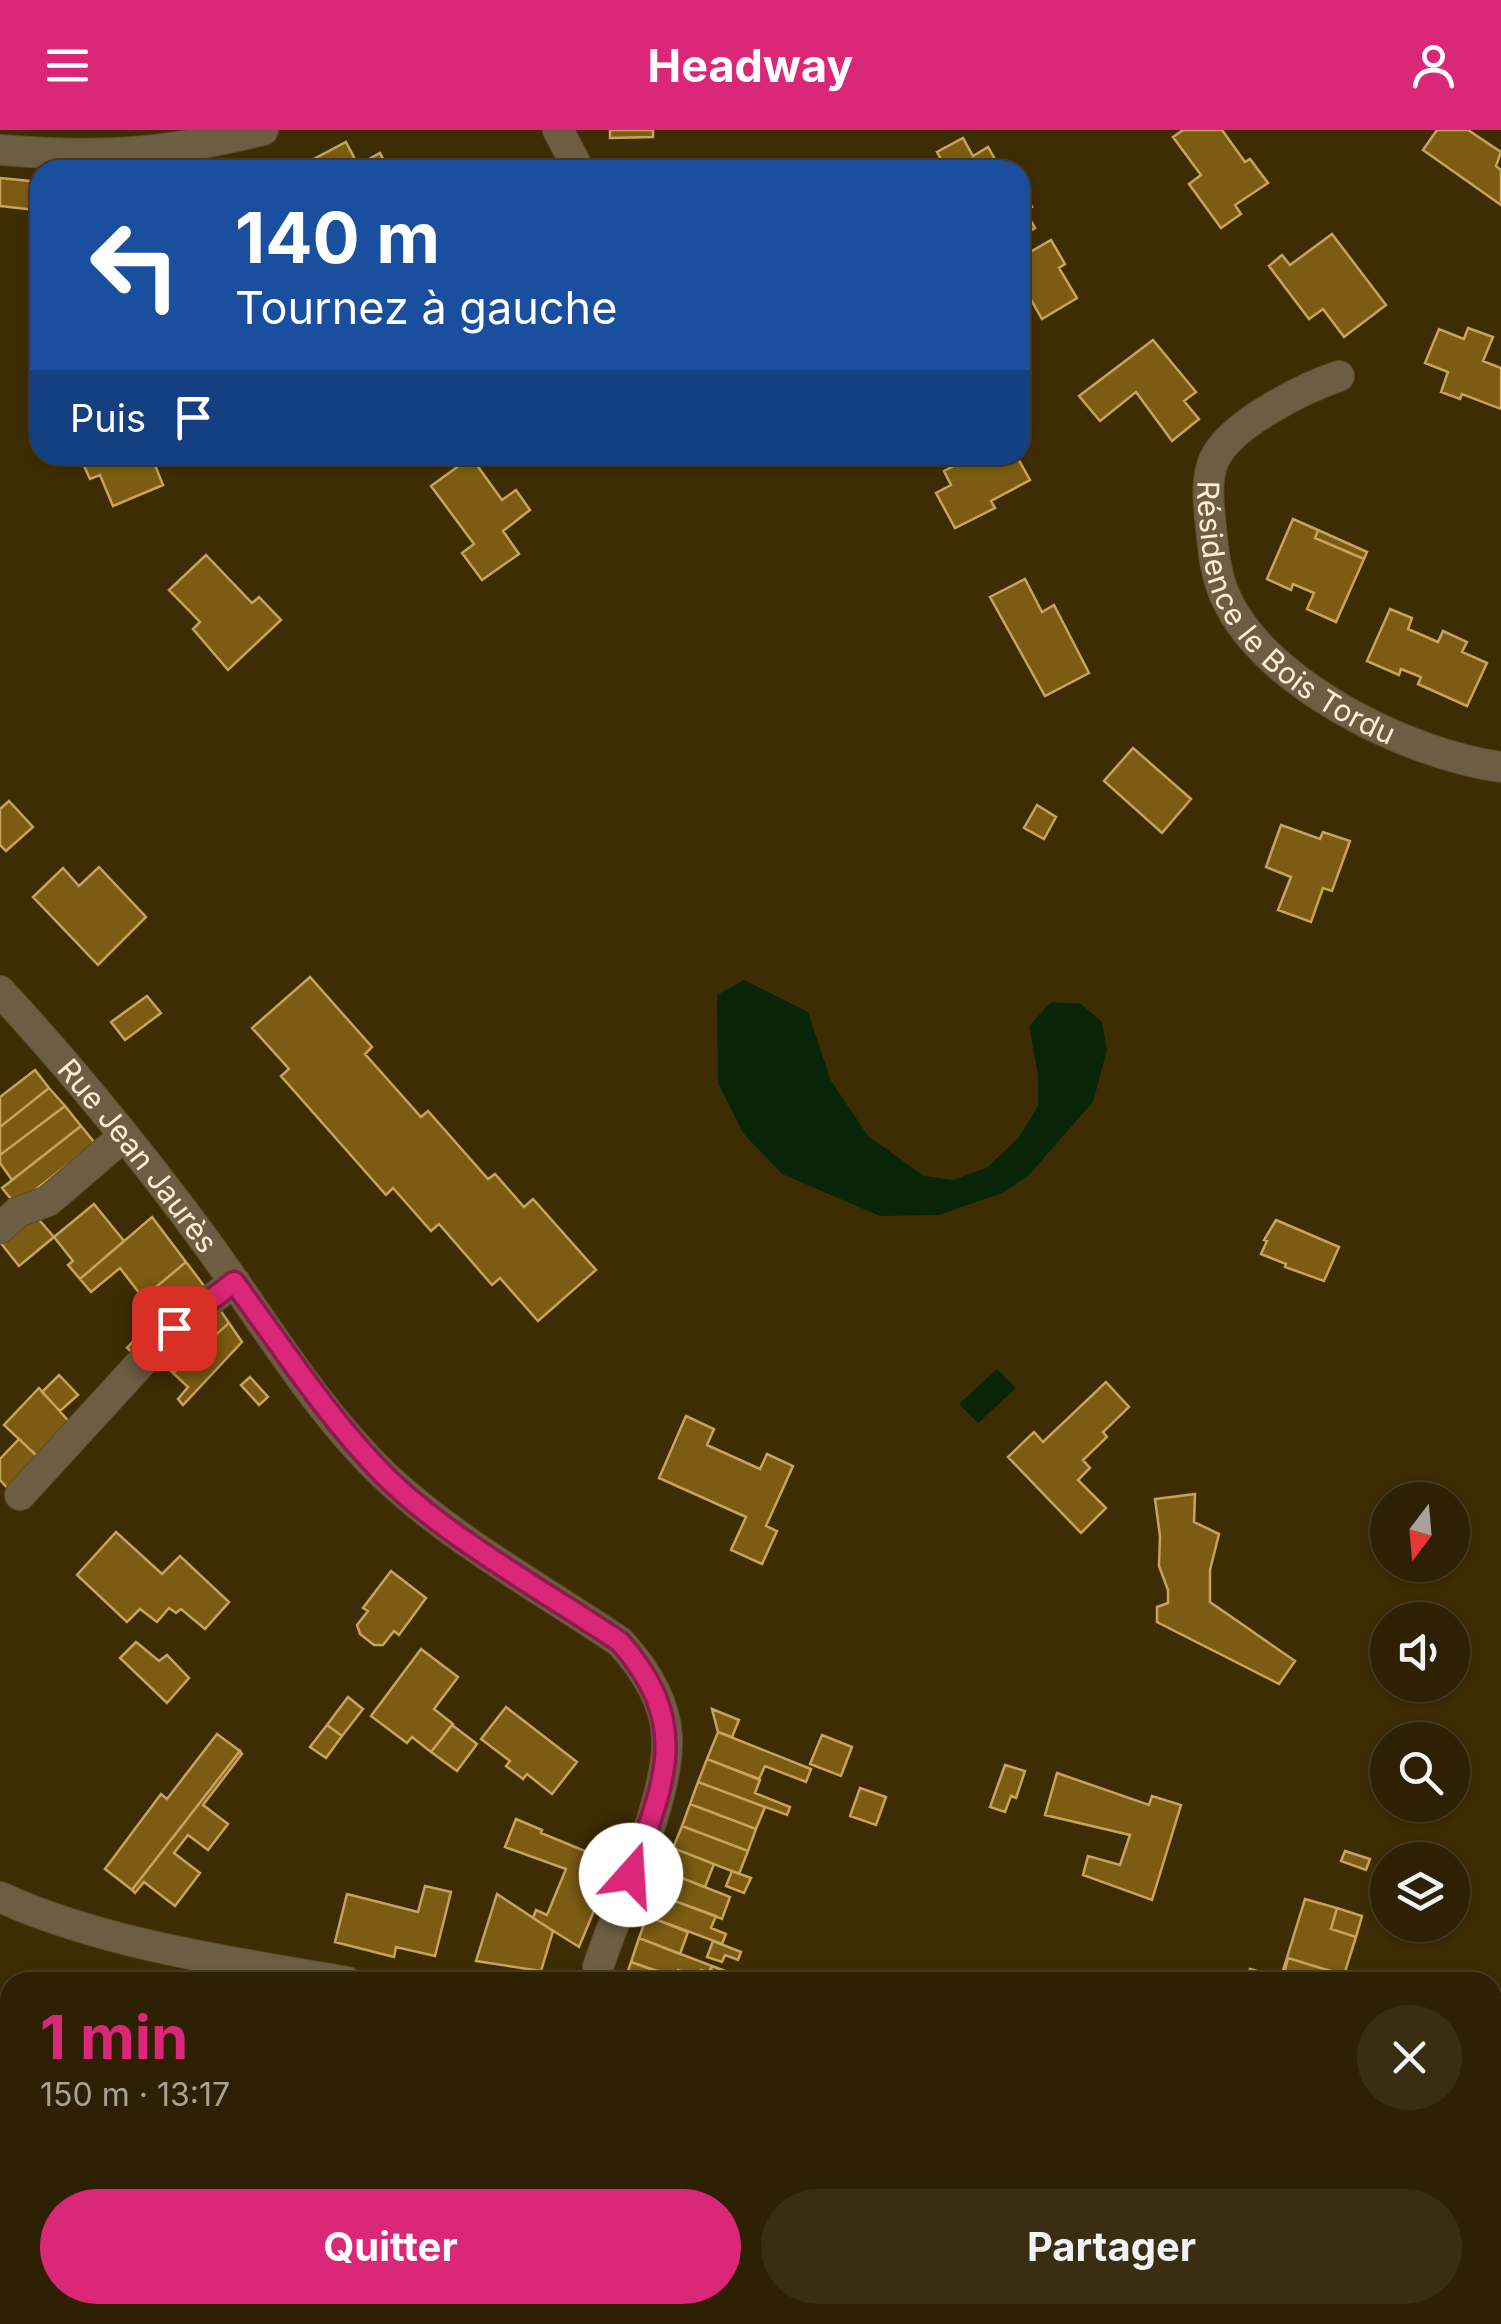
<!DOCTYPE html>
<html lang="fr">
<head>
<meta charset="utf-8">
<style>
	:root { --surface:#2e2103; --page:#3a2e12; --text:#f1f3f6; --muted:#a7a39a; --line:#493e25; --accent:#db2777 }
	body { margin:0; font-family:Inter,sans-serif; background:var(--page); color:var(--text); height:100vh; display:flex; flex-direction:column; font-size:38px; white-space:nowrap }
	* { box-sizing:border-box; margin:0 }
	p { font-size:32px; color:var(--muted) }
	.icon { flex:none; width:55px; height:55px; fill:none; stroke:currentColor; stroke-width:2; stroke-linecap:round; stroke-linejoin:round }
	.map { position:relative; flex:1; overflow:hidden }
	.sheet { position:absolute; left:0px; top:1842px; width:1502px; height:352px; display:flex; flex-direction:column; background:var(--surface); border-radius:30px 30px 0 0; box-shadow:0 2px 8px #0004,0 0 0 2px var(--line) }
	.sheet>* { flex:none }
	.hud { position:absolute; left:30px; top:30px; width:1000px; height:305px; border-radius:30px; box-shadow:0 2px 8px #0004,0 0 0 2px var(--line); background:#1a4fa0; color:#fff; overflow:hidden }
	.needle { width:65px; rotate:196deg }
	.controls { position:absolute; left:1370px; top:1352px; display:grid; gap:20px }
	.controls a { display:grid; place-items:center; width:100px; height:100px; border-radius:50%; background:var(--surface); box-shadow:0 2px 8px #0004,0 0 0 2px var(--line); font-size:50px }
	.pin { position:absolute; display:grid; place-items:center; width:85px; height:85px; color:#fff; margin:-42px; border-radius:20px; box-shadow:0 5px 15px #0006 }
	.me { position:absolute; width:110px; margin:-55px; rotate:19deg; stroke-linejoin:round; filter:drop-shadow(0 0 8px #0008) }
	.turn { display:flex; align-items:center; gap:35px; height:210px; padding:0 40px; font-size:45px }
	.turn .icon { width:130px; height:130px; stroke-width:2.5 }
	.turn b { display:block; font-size:70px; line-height:85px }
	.then { display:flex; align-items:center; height:95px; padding:0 40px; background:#0003; gap:20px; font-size:38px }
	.round { display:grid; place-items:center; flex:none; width:105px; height:105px; border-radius:52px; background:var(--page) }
	.head { display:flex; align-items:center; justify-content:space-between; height:170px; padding:0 40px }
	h1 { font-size:60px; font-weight:700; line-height:75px; color:var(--accent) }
	.cta { display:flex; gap:20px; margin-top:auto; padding:20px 40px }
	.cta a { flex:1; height:115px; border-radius:60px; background:var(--accent); color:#fff; font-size:40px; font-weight:700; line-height:115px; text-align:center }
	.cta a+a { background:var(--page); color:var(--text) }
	header { display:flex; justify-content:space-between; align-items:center; height:130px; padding:0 40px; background:var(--accent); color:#fff; font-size:45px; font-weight:700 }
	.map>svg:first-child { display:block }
	.water { fill:#092507 }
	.building { fill:#7c5c13; stroke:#c8a35d; stroke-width:2.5 }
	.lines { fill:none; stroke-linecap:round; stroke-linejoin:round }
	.minor-casing { stroke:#5d4b25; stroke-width:32 }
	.minor { stroke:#6d5e43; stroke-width:30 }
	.route-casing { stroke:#8e194d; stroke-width:25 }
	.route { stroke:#db2777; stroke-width:18 }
	.labels { text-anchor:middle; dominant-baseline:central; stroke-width:10; stroke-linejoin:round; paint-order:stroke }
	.street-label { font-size:30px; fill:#fdedd2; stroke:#2f240d }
</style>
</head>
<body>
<header><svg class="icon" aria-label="menu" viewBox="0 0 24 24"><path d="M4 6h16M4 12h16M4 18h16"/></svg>Headway<svg class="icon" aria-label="person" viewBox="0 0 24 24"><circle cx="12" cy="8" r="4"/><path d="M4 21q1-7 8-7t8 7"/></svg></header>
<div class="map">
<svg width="1501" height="2194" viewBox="0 0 1501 2194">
	<rect width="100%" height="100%" fill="#3e2c04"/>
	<path class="water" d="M744,850L808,882L831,951L868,1006L924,1046L953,1050L988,1037L1019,1007L1038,976V945L1029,896L1051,872L1081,874L1102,892L1107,920L1093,972L1027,1047L1002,1063L939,1085L880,1086L782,1044L743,1003L718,953L717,865Z
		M997,1239L1016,1258L978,1293L959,1274Z"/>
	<path class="building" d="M610,0H653V7L610,8Z
		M1183,0H1222L1245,32L1250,29L1268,53L1235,75L1241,84L1221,98L1189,54L1201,45L1173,7Z
		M1437,0H1468L1501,22L1496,36L1501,40V75L1423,20Z
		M963,8L973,26L988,17L1001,40H947L937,22Z
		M346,12L358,35L380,23L389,40H315L310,31Z
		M0,48L40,52V113L33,112L36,80L0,76Z
		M1020,55L1032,77L1025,80L1035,98L1020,107Z
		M1332,104L1386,175L1344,207L1323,179L1309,189L1269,136L1282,125L1290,135Z
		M1051,110L1065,134L1059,138L1077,168L1042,189L1026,161L1020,164V128Z
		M1468,198L1493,207L1483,231L1501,238V279L1462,264L1460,269L1441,262L1448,242L1425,233L1439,199L1464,209Z
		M1153,210L1196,262L1184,271L1199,289L1172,311L1136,262L1100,291L1079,266Z
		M84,325H130L133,332L151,325L163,355L113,376L100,345L90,349L80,327Z
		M975,325H1016L1030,350L991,371L995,378L955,398L936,363L951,355L944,341Z
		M471,327L502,370L516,360L530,380L503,401L519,424L482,450L462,423L474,414L431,356Z
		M1293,389L1318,400L1315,408L1364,429L1336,492L1307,479L1314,463L1293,454L1291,460L1267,449Z
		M1318,400L1367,422L1364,429L1315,408Z
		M206,425L252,473L259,467L281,490L228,540L193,499L200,492L169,460Z
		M1025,449L1042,482L1054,475L1089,543L1045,566L990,467Z
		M1390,479L1412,488L1408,499L1438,512L1443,501L1467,512L1462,522L1487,533L1467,576L1418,554L1421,547L1401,539L1399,545L1367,531Z
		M1133,618L1191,669L1162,703L1104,651Z
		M9,671L33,697L6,721L0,715V679Z
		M1037,675L1056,687L1044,709L1024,698Z
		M1281,695L1320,709L1323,702L1350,711L1332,761L1323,758L1311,792L1278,780L1291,747L1266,737Z
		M99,737L146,787L98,835L33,767L63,738L79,756Z
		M310,847L372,917L365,924L421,987L428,981L488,1049L495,1044L524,1077L533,1069L596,1140L538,1191L500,1148L492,1155L439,1094L431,1101L393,1058L386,1065L281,946L289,939L252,898Z
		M147,866L161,883L125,910L111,892Z
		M35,940L49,958L0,997V967Z
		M49,958L65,976L0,1025V997Z
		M65,976L81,996L12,1050L0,1033V1025Z
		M81,996L95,1013L16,1075L2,1058Z
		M94,1074L124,1111L80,1149L68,1135L73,1131L54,1107Z
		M34,1084L54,1107L19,1136L0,1112Z
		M152,1087L186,1132L143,1168L120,1138L91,1162L80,1149Z
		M1276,1090L1339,1117L1324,1151L1285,1137L1286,1134L1261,1124L1267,1111L1264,1110Z
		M186,1132L208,1161L136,1226L127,1218L156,1186L143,1168Z
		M216,1174L229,1193L173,1243L158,1228Z
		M229,1193L242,1212L183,1275L178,1269L188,1257L173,1243Z
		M59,1245L78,1265L60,1281L42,1262Z
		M250,1247L268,1267L259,1275L241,1255Z
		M1106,1252L1129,1277L1103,1302L1107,1307L1083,1330L1090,1338L1078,1350L1106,1378L1081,1403L1008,1327L1034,1302L1043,1312Z
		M39,1258L73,1296L40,1329L4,1295Z
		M686,1286L714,1299L707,1315L760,1339L767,1324L793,1336L766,1396L777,1401L762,1434L731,1420L746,1387L659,1348Z
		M19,1309L40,1329L10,1361L0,1350V1329Z
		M1195,1364L1194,1392L1219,1404L1210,1440V1472L1295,1531L1279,1554L1157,1492V1477L1168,1473V1460L1159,1436L1160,1406L1155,1369Z
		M116,1402L162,1444L180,1426L229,1472L205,1499L181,1479L176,1483L169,1478L157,1492L140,1479L127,1492L77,1445Z
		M391,1441L426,1468L399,1505L394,1501L383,1515H374L360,1504L357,1495L368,1481L363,1478Z
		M136,1512L159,1531L167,1525L189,1548L167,1573L120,1528Z
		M421,1519L458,1547L434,1579L453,1594L431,1622L412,1607L407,1613L371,1586Z
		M348,1567L363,1579L342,1606L327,1595Z
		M506,1577L577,1632L552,1664L527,1644L523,1649L506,1636L510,1631L481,1609Z
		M712,1579L739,1590L732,1607L718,1602Z
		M327,1595L342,1606L326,1628L310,1617Z
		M452,1595L477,1614L457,1641L431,1622Z
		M718,1602L811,1639L806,1652L765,1636L759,1649L707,1629Z
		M217,1604L240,1621L132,1760L105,1739L161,1664L167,1669Z
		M822,1605L852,1617L841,1646L810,1634Z
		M240,1621L242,1624L203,1675L228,1694L208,1720L188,1705L174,1723L200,1743L175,1776L144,1752L135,1763L132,1760Z
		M707,1629L760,1650L755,1663L790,1677L787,1685L698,1652Z
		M1005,1635L1025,1641L1016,1668L1011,1666L1005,1682L990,1677Z
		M1057,1643L1149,1675L1152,1666L1181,1675L1152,1770L1083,1745L1088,1726L1120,1735L1130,1705L1045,1685Z
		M698,1652L765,1677L756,1699L690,1674Z
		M860,1658L886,1667L876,1695L850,1686Z
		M690,1674L756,1699L748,1721L682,1696Z
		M516,1689L542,1700L541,1703L614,1733L579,1817L533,1788L536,1780L547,1785L566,1739L505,1717Z
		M682,1696L748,1721L739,1744L673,1718Z
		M673,1718L714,1734L705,1757L664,1741Z
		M1345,1721L1370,1729L1366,1740L1341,1731Z
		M664,1741L730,1767L722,1789L656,1764Z
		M732,1741L751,1748L744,1763L726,1756Z
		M425,1756L451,1762L435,1826L396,1817L394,1827L335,1812L347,1764L418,1782Z
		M497,1764L553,1801L541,1841L476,1831Z
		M656,1764L716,1786L711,1798L726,1804L722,1814L647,1786Z
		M1305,1769L1337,1778L1331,1799L1356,1807L1344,1845L1288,1828L1282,1852H1246L1250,1839L1281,1847Z
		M1337,1778L1362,1786L1356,1807L1331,1799Z
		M647,1786L688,1802L680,1824L639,1808Z
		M639,1808L712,1836L710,1843L701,1840L698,1847L678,1840L675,1847L631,1832Z
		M713,1811L741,1822L738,1830L725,1825L722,1832L707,1827Z
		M1288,1828L1344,1845L1342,1852H1282Z
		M631,1832L664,1844L661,1852H624Z
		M712,1836L749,1850L704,1852Z
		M1492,1892L1501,1895V1954L1492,1952Z
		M1492,1993L1501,1996L1499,2039L1492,2037Z
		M41,2185H129L123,2194H48Z
		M703,2185H724L744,2194H698Z
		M1001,2185H1038L1034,2194H997Z
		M1414,2185H1488L1485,2194H1442Z"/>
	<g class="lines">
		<defs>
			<g id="minor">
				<path d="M558,0L579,40"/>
				<path d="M0,20C99,28 166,24 263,0"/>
				<path id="s1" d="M1339,246C1304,258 1230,294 1214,330C1205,351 1209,376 1211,398C1213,418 1215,439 1222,458C1255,551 1409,625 1501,637"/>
				<path id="s2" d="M0,861C73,940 142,1025 206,1112C263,1190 315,1279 385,1346C454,1411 542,1459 620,1512C644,1538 665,1571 667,1607C670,1667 618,1776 598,1837L597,1852"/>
				<path d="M0,1098L18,1082L48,1071L124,1006"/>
				<path d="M20,1365L173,1198L235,1152"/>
				<path d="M0,1767C102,1814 237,1833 347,1852"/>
				<path d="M1206,2185L1234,2194"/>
			</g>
		</defs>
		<use href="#minor" class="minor-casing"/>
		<use href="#minor" class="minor"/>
	</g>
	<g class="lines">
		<defs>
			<path id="route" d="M174,1198L234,1152C282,1217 327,1287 384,1345C446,1407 546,1462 620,1512C693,1595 664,1653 631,1745"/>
		</defs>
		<use href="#route" class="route-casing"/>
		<use href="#route" class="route"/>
	</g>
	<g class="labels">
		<g class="street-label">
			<text stroke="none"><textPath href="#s1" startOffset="345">Résidence le Bois Tordu</textPath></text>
			<text stroke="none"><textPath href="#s2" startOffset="215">Rue Jean Jaurès</textPath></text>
		</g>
	</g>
</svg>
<div class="controls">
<a><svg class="needle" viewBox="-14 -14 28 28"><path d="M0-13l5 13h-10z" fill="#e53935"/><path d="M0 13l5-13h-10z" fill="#a7a39a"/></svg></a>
<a><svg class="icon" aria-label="sound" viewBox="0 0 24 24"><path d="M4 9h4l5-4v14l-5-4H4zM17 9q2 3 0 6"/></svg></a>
<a><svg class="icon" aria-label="search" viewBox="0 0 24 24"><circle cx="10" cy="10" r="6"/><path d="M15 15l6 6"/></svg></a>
<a><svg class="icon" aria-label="layers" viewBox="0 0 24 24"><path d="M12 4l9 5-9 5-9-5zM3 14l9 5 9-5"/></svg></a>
</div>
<div class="pin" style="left:174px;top:1198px;background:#d93025"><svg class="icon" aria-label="arrive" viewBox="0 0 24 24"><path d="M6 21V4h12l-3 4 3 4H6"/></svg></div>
<svg class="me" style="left:631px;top:1745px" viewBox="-20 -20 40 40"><circle r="19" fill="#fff"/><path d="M0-13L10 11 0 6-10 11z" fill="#db2777"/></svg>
<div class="hud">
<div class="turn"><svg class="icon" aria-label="left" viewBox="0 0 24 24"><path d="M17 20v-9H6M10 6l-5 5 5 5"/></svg><div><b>140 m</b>Tournez à gauche</div></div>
<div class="then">Puis<svg class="icon" aria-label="arrive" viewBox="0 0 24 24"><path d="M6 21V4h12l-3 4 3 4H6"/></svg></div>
</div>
<section class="sheet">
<div class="head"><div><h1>1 min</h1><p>150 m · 13:17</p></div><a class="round"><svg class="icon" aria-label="close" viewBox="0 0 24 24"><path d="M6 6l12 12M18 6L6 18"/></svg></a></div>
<div class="cta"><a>Quitter</a><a>Partager</a></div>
</section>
</div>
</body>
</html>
